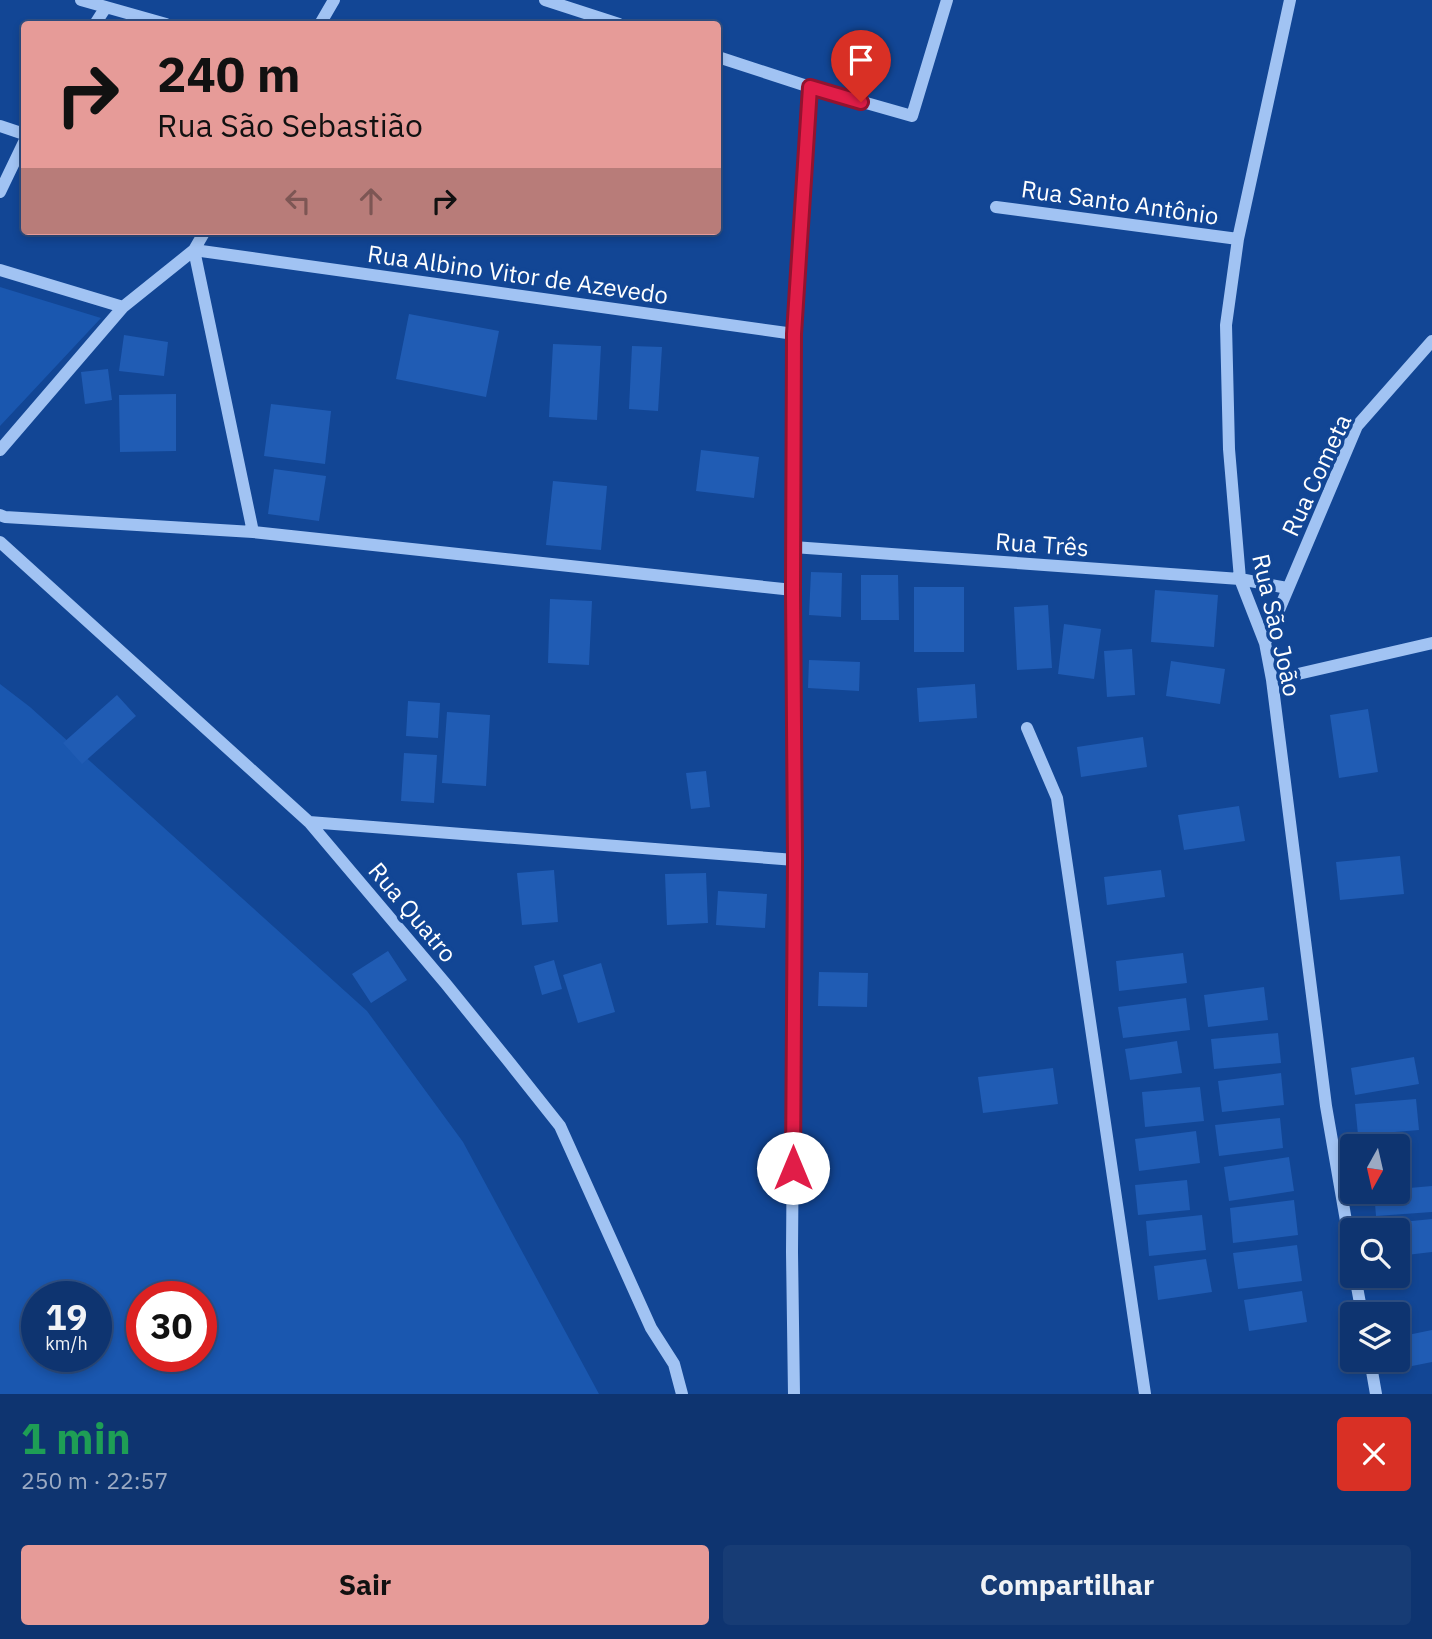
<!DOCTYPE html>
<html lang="pt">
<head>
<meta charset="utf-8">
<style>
	:root { --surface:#0e3470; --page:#173c75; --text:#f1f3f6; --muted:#9baac3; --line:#2e4f83; --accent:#e69b98 }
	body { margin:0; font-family:"IBM Plex Sans",sans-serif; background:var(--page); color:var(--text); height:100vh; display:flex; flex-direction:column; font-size:26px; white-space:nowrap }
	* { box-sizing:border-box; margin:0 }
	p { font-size:23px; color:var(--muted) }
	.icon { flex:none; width:38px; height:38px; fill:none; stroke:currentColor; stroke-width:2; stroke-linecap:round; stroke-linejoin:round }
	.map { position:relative; height:1394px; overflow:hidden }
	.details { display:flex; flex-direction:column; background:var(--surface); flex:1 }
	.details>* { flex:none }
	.hud { position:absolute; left:21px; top:21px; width:700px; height:214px; border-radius:7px; box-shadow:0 4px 10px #0003,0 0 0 2px var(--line); background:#e69b98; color:#111; overflow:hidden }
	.needle { width:46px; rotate:188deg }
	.tools { position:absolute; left:1340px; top:1134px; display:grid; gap:14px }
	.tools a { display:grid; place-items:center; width:70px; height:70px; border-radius:7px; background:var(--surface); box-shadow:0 4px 10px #0003,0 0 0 2px var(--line); font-size:35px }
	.speed { position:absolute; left:21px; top:1281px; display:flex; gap:14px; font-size:35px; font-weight:700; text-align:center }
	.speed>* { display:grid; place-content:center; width:91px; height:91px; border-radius:50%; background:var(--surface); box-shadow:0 4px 10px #0003,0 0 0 2px var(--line); line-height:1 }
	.speed small { font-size:18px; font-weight:400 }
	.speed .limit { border:10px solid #d22; background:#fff; color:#111 }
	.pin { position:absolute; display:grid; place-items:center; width:60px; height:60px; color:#fff; margin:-72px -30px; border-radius:50% 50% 50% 0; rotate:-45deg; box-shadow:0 0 7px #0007 }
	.pin .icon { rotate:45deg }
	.me { position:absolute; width:77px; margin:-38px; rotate:0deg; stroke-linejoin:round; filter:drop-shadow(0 0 5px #0008) }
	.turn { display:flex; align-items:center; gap:24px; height:147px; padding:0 21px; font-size:32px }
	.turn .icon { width:91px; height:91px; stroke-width:2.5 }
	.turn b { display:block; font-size:49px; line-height:60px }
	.lanes { display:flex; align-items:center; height:66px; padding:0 21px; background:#0003; justify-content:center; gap:35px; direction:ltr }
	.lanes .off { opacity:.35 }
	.round { display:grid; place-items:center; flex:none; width:74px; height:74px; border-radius:7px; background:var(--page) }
	.headline { display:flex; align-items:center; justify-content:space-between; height:119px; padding:0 21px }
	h1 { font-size:42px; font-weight:700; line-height:52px; color:#1e9e55 }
	.action { display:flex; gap:14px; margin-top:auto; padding:14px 21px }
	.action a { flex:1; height:80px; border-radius:7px; background:var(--accent); color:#111; font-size:28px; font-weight:700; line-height:80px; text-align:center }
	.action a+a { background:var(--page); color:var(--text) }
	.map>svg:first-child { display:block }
	.green { fill:#1a57af; fill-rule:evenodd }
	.building { fill:#205cb4 }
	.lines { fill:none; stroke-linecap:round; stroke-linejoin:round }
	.minor { stroke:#a1c3f3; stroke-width:12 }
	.route-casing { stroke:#92132f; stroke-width:18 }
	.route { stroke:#e11d48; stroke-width:12 }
	.labels { text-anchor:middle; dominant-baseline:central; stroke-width:7; stroke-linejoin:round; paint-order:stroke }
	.street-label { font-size:24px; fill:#fff; stroke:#124695 }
</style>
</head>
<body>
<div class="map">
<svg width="1432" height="1394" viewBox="0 0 1432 1394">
	<rect width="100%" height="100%" fill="#124695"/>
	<path class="green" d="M0,287L101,318L0,426Z
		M0,684L30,707L367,1011L463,1142L599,1394H0ZM37,1297H96V1356H37ZM142,1297H201V1356H142Z"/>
	<path class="building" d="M409,314L499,331L486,397L396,379Z
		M124,335L168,342L164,376L119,371Z
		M553,344L601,346L597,420L549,417Z
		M632,346L662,347L658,411L629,409Z
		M108,369L112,400L85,404L81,372Z
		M176,394V451L120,452L119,395Z
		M271,404L331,411L325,464L264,456Z
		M701,450L759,457L754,498L696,491Z
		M274,469L326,476L319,521L268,514Z
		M553,481L607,486L601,550L546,545Z
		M811,572L842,573L841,617L809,615Z
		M861,575H898L899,620H861Z
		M914,587H964V652H914Z
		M1155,590L1218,595L1214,647L1151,642Z
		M550,599L592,601L589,665L548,663Z
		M1048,605L1052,668L1017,670L1014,607Z
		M1064,624L1101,629L1094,679L1058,674Z
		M1132,649L1135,695L1107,697L1104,651Z
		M809,660L860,662L859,691L808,688Z
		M1171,661L1225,669L1220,704L1166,696Z
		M975,684L977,718L919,722L917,688Z
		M117,695L136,716L82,764L63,743Z
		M408,701L440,703L438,738L406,736Z
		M1368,709L1378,772L1339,778L1330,715Z
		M447,712L490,715L486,786L442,783Z
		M1143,737L1147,767L1081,777L1077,747Z
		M404,753L437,755L434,803L401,801Z
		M706,771L710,807L691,809L686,773Z
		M1239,806L1245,841L1184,850L1178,815Z
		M1400,856L1404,894L1340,900L1336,862Z
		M554,870L558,922L522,925L517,873Z
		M1161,870L1165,897L1107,905L1104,877Z
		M706,873L708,923L667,925L665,874Z
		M718,891L767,894L765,928L716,925Z
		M388,951L407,980L371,1003L352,974Z
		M1183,953L1187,983L1119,991L1116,961Z
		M554,960L562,989L542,995L534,966Z
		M601,963L615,1012L578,1023L563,975Z
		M819,972L868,973L867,1007L818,1006Z
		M1264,987L1268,1020L1208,1027L1204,995Z
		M1186,998L1190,1030L1123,1038L1118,1007Z
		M1278,1033L1281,1063L1214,1069L1211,1039Z
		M1177,1041L1182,1073L1130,1080L1125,1049Z
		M1414,1057L1419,1084L1355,1095L1351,1068Z
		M1053,1068L1058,1104L983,1113L978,1077Z
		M1281,1073L1284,1105L1222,1112L1218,1081Z
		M1200,1087L1204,1121L1145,1127L1142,1092Z
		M1416,1099L1419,1130L1358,1135L1355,1104Z
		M1280,1118L1283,1148L1219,1156L1215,1125Z
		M1196,1131L1200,1163L1139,1171L1135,1139Z
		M1289,1157L1294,1191L1229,1201L1224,1167Z
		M1187,1180L1190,1210L1138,1215L1135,1185Z
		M1432,1186V1212L1376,1216L1374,1192H1398V1189Z
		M1294,1200L1298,1235L1233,1243L1230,1208Z
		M1202,1215L1206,1250L1149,1256L1146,1221Z
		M1432,1219V1252L1398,1256V1230H1373L1372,1225Z
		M1297,1245L1302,1281L1238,1289L1233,1253Z
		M1206,1259L1212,1292L1158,1300L1154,1266Z
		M1302,1291L1307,1322L1249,1331L1244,1300Z
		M1432,1330V1362L1392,1370L1390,1360H1398V1337Z"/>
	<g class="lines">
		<path class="minor" d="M81,0L166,24
			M545,0L619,24
			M1290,0L1238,239L1226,325L1229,449L1240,579L1265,643L1272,680L1326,1106L1353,1261
			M95,24L106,7
			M320,24L334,0
			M718,57L810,87L912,116L947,0
			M0,126L24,134
			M0,192L24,142
			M996,207L1238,239
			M0,270L123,307
			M0,450L123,307L194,250L205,231
			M0,515L5,517L253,532L793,590
			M253,532L194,250L794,334
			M0,542L309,822L446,984L510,1063L560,1126L651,1328L674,1364L682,1394
			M793,547L1240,579L1287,588
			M1265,643L1357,426L1432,341
			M1272,680L1432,643
			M1027,728L1057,798L1145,1394
			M309,822L795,860
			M1355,1276L1362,1314
			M1370,1360L1376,1394
			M794,1394L792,1252L795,860L793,547L794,334L810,87"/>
	</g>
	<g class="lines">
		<defs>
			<path id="route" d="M793,1168L795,860L793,590L794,334L810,87L861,102"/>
		</defs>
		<use href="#route" class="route-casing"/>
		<use href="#route" class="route"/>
	</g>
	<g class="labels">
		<g class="street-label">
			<text transform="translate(1120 202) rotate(8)">Rua Santo Antônio</text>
			<text transform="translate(518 274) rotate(8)">Rua Albino Vitor de Azevedo</text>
			<text transform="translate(1316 475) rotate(-65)">Rua Cometa</text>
			<text transform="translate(1042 544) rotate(4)">Rua Três</text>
			<text transform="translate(1277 625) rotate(77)">Rua São João</text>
			<text transform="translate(413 912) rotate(50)">Rua Quatro</text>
		</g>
	</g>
</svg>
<div class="tools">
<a><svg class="needle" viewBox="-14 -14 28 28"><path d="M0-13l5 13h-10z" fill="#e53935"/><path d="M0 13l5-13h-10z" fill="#9baac3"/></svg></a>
<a><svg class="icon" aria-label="search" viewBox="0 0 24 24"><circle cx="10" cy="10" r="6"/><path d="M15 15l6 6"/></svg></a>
<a><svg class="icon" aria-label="layers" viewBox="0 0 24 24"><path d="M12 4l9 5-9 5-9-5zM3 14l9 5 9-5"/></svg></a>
</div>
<div class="speed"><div>19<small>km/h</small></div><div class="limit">30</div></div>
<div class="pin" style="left:861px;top:102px;background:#d93025"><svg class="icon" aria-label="arrive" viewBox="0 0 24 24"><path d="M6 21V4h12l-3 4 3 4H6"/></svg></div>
<svg class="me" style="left:793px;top:1168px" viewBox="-20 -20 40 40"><circle r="19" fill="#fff"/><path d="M0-13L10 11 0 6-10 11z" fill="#e11d48"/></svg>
<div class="hud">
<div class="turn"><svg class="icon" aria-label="right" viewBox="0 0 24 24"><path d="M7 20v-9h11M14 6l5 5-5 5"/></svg><div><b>240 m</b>Rua São Sebastião</div></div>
<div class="lanes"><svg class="icon off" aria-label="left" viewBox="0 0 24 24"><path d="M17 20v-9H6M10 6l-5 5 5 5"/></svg><svg class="icon off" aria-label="ahead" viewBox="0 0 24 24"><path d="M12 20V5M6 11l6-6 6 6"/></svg><svg class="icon" aria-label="right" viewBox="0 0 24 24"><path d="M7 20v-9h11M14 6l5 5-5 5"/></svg></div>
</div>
</div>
<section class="details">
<div class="headline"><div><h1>1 min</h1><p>250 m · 22:57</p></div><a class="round" style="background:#d93025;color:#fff"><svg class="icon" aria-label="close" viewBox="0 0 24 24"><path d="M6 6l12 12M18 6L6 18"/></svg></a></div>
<div class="action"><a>Sair</a><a>Compartilhar</a></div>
</section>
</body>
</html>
